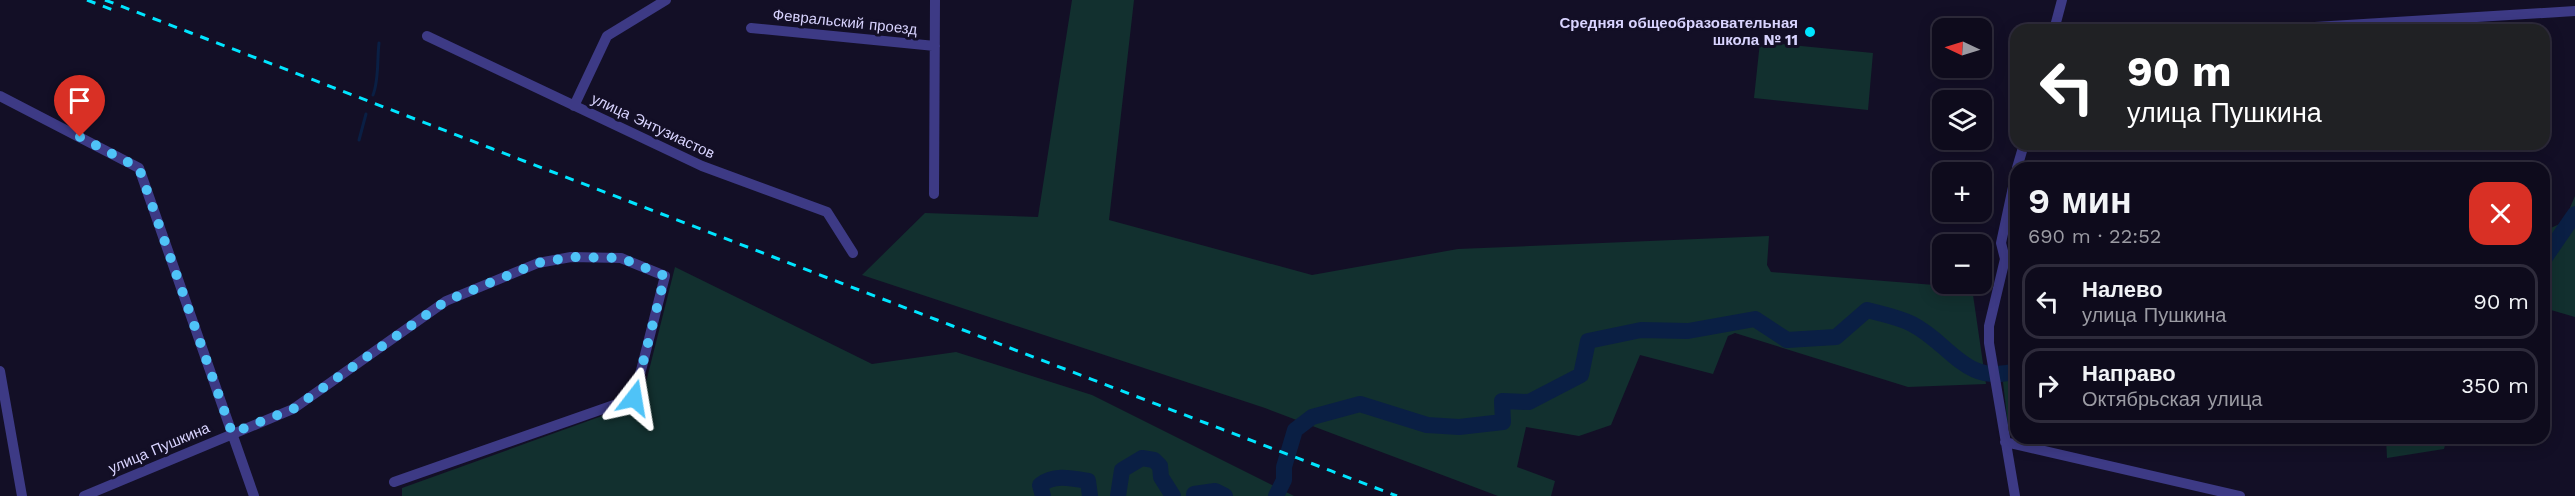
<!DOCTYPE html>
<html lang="ru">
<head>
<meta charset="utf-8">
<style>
	:root { --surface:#0e0b1c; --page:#171425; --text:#f1f3f6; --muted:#9b9ba3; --line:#2e2b3b }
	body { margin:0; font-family:"Work Sans",sans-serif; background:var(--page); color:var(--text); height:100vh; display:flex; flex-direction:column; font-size:22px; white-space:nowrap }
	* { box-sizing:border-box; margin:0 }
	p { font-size:20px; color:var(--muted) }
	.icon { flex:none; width:33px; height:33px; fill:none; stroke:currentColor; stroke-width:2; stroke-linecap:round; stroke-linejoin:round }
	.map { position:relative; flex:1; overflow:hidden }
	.details { position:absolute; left:2010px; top:162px; width:540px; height:282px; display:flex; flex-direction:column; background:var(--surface); border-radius:18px; box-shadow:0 3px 15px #0003,0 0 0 2px var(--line) }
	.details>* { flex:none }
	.guide { position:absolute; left:2010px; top:24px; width:540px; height:126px; border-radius:18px; box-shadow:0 3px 15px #0003,0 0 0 2px var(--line); background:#202124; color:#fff; overflow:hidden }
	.needle { width:39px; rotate:274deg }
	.buttons { position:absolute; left:1932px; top:18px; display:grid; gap:12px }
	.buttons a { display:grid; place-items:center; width:60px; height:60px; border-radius:12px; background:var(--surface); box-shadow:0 3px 15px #0003,0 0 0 2px var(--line); font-size:30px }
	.pin { position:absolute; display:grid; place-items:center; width:51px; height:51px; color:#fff; margin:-62px -26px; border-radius:50% 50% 50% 0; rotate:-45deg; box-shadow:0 0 6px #0007 }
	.pin .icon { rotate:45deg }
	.me { position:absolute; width:66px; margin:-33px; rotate:14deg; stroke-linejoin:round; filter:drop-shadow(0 0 4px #0008) }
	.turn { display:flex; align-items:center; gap:21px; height:126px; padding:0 18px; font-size:27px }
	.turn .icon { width:78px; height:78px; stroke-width:2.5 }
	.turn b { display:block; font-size:42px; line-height:51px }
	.round { display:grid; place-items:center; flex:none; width:63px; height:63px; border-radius:18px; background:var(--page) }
	.headline { display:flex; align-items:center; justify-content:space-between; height:102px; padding:0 18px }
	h1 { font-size:36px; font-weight:600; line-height:45px }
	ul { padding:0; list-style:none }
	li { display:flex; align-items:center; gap:18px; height:75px; margin:0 12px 9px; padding:0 6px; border:3px solid var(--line); border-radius:18px }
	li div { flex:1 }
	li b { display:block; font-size:22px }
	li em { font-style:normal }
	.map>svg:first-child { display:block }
	.green { fill:#12302f }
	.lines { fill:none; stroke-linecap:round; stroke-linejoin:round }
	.stream { stroke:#0a1f44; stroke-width:3 }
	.river { stroke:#0a1f44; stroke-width:16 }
	.street { stroke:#3d3a85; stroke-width:10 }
	.rail { stroke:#00e5ff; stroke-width:3; stroke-dasharray:9 8; stroke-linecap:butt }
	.route { stroke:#4fc3f7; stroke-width:10; stroke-dasharray:0 18 }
	.poi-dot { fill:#00e5ff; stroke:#130f26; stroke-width:2 }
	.labels { text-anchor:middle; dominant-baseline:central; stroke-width:6; stroke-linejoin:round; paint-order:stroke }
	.street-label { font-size:15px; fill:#d9d4ff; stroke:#130f26 }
	.poi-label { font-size:15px; font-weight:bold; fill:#d9d4ff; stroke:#130f26; text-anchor:end }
</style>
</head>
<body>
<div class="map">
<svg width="2575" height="496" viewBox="0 0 2575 496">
	<rect width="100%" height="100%" fill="#130f26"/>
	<path class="green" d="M1072,0H1134L1109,220L1312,275L1458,249L1769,236L1767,265L1771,272L1972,288L1986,384L1908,387L1735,333L1728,336L1713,374L1640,355L1611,425L1579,436L1526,427L1517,467L1555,481L1551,496H1498L1265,408L862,275L925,213L1038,217Z
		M1760,42L1873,53L1868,110L1754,98Z
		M2575,196V317L2544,308V231L2564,222Z
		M675,267L872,364L956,352L1092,395L1294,496H402V488L641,402Z
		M2016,360L2017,438L2016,441L2008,426L2003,382Z
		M2386,438H2447L2444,449L2387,458Z"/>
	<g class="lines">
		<path class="stream" d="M373,95C379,80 377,60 379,43
			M359,140L366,114"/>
		<path class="river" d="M2544,259L2575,214
			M1043,496L1040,485C1054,474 1071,478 1088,481L1090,496
			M1118,496L1122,470L1142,458L1154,460L1160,466L1161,477L1173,496
			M1194,496V494L1215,491L1225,496
			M1276,496L1284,480V467L1295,430L1312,417L1360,404L1427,425L1459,427L1503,422L1502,401L1529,402L1581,375L1588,341L1641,330L1688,331L1755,319L1787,340L1836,337L1867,310C1882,314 1898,317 1912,324C1951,344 1965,386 2016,371"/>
		<path class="street" d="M751,28L935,46
			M2282,29L2575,11
			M2054,30L2062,0
			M427,36L702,166L827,212L853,253
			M0,96L139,168L254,496
			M574,106L607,36L666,0
			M2017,168L2024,144
			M934,194L935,0
			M0,371L22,496
			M2005,442L2240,496
			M84,496L293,409L446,301L538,263L571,257L621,258L665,276L634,398L394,482
			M2015,496L1989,343V326L2005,259L2001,243L2016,173"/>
		<path class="rail" d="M87,0L113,10
			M105,0C536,165 966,332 1397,496"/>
	</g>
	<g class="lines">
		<path class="route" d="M80,137L139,168L232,433L293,409L446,301L538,263L571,257L621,258L665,276L634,398"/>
	</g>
	<circle class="poi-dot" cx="1810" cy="32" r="6"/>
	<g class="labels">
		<g class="street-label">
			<text transform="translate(845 22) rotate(6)">Февральский проезд</text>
			<text transform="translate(653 126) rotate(25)">улица Энтузиастов</text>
			<text transform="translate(159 448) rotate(-23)">улица Пушкина</text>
		</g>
		<g class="poi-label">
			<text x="1798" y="23">Средняя общеобразовательная<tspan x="1798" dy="17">школа № 11</tspan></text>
		</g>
	</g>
</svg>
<div class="buttons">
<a><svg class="needle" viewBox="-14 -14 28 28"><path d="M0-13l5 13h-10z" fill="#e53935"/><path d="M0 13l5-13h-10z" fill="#9b9ba3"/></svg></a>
<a><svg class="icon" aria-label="layers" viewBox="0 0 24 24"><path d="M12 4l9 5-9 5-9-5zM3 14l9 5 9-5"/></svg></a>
<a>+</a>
<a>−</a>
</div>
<div class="pin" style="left:80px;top:137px;background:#d93025"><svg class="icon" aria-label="arrive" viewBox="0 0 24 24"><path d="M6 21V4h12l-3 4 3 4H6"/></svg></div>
<svg class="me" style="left:634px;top:398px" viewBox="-20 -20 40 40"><path d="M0-17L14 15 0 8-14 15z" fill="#4fc3f7" stroke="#fff" stroke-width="4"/></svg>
<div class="guide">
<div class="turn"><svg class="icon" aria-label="left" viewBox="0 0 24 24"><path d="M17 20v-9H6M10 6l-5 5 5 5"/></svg><div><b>90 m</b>улица Пушкина</div></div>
</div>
<section class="details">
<div class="headline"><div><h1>9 мин</h1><p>690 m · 22:52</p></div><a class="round" style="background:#d93025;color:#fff"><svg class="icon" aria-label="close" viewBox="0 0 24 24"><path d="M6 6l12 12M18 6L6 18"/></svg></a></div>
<ul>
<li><svg class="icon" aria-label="left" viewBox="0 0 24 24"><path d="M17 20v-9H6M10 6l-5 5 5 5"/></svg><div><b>Налево</b><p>улица Пушкина</p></div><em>90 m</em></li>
<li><svg class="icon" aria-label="right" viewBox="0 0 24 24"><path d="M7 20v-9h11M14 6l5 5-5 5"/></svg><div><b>Направо</b><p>Октябрьская улица</p></div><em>350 m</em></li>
</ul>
</section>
</div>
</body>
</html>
